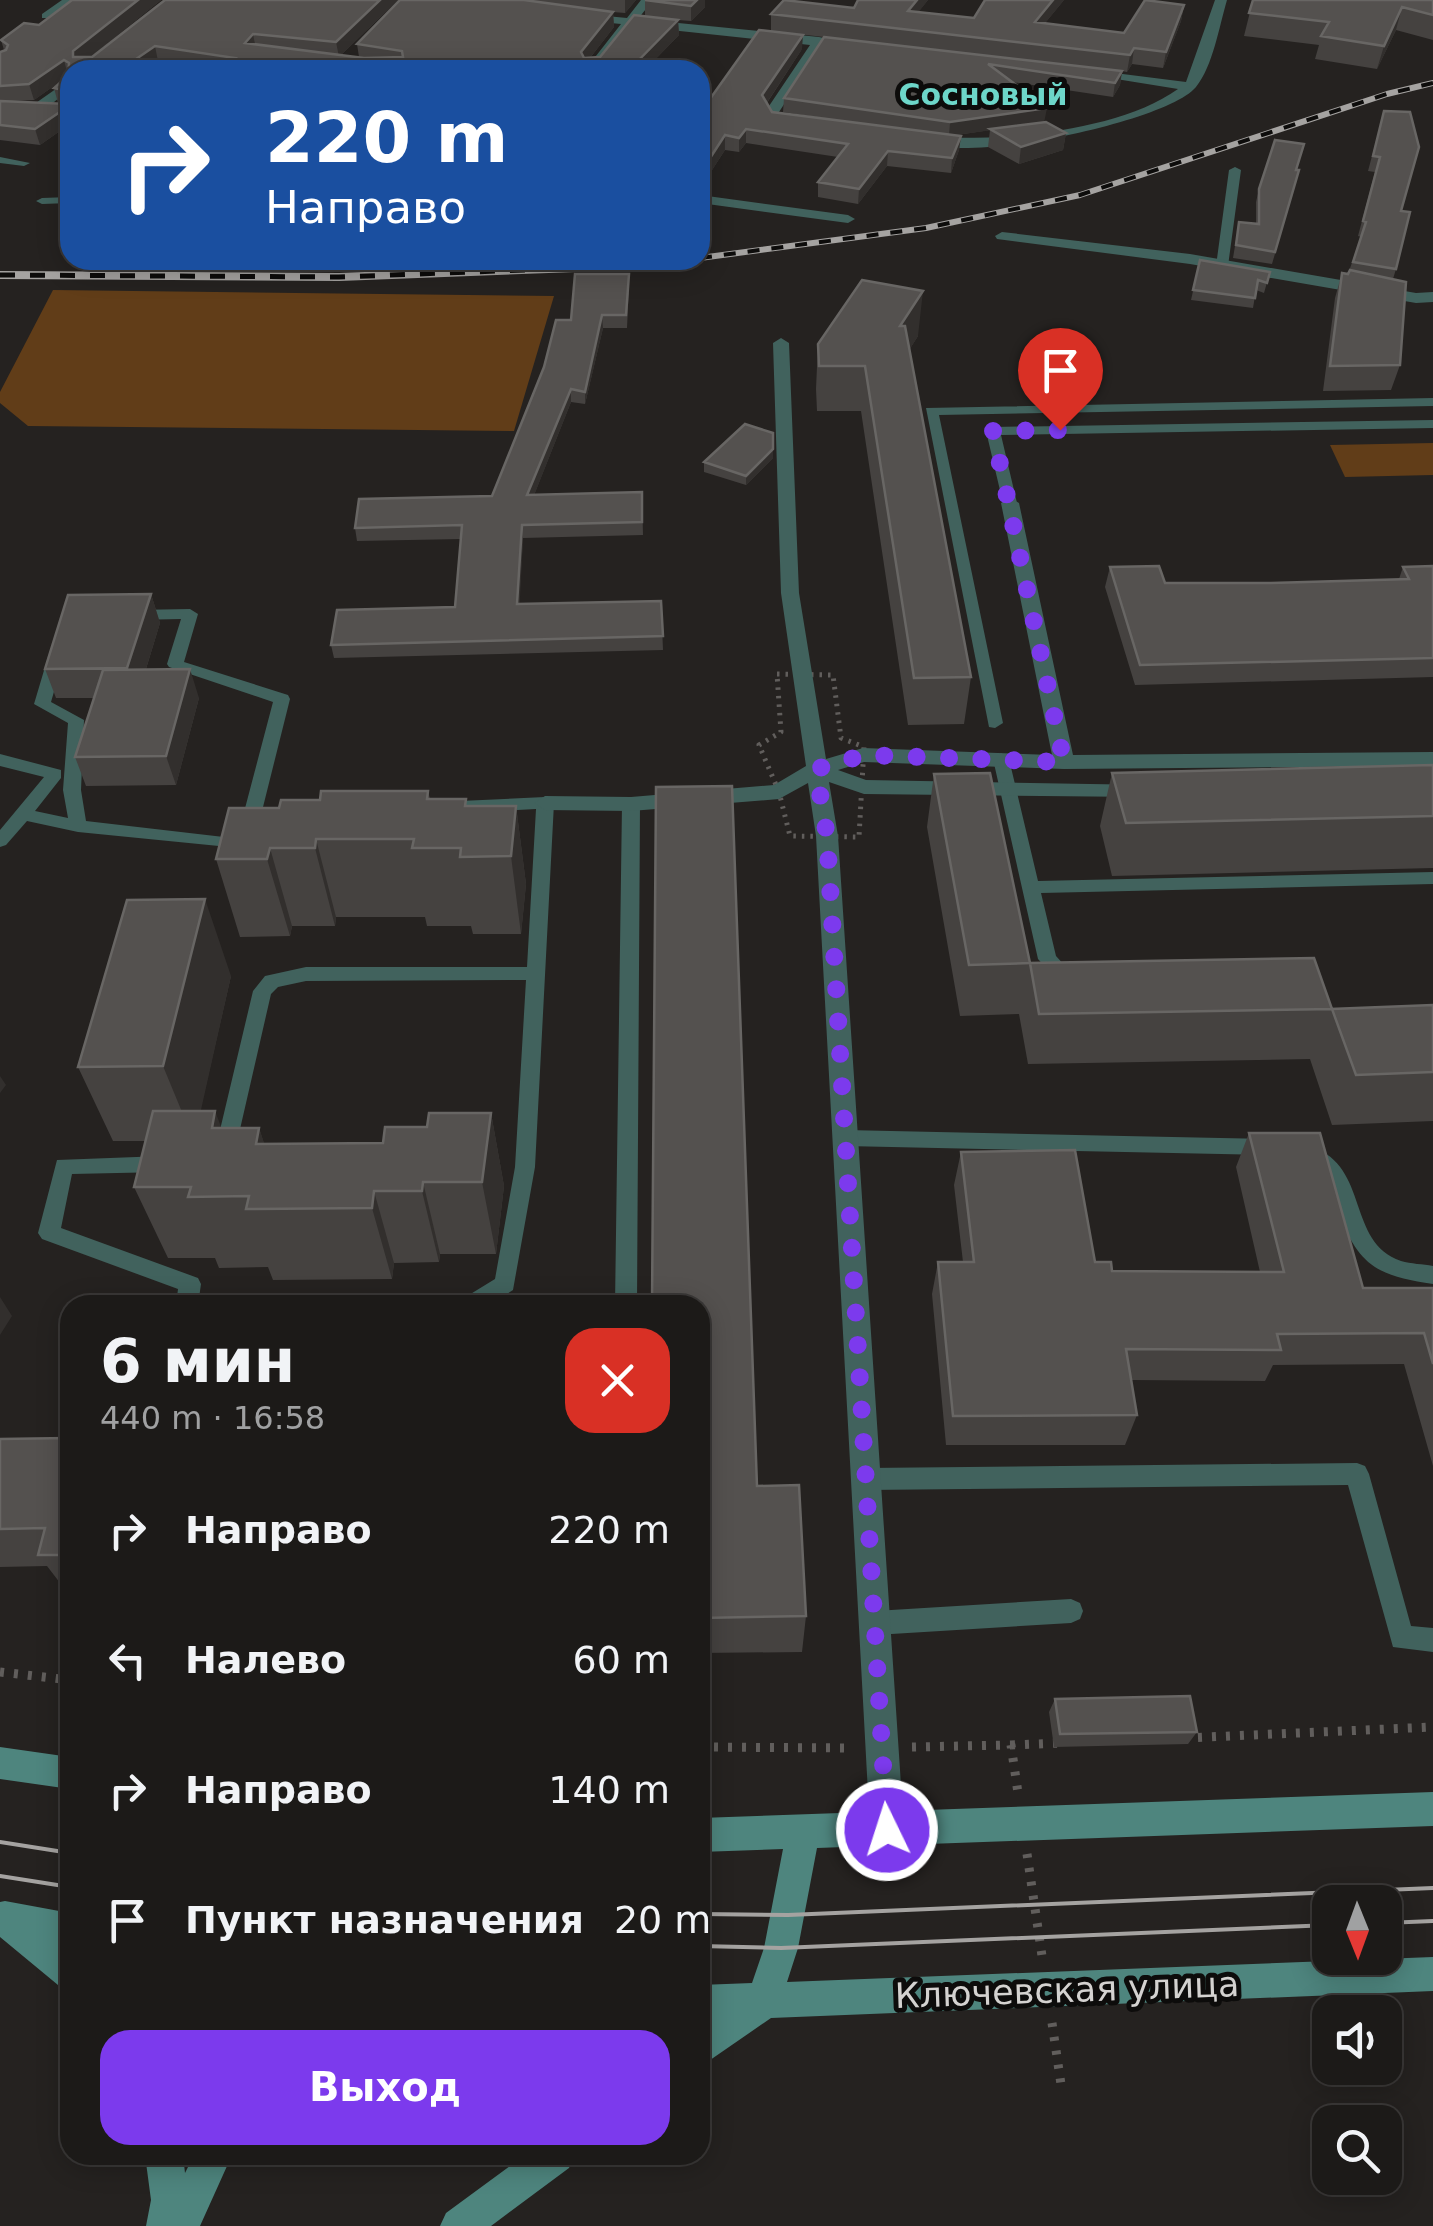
<!DOCTYPE html>
<html lang="ru">
<head>
<meta charset="utf-8">
<style>
	:root { --surface:#1c1a18; --page:#252321; --text:#f1f3f6; --muted:#a0a1a2; --line:#3a3837; --accent:#7c3aed }
	body { margin:0; font-family:"DejaVu Sans",sans-serif; background:var(--page); color:var(--text); height:100vh; display:flex; flex-direction:column; font-size:38px; white-space:nowrap }
	* { box-sizing:border-box; margin:0 }
	p { font-size:32px; color:var(--muted) }
	.icon { flex:none; width:55px; height:55px; fill:none; stroke:currentColor; stroke-width:2; stroke-linecap:round; stroke-linejoin:round }
	.map { position:relative; flex:1; overflow:hidden }
	.sheet { position:absolute; left:60px; top:1295px; width:650px; height:870px; display:flex; flex-direction:column; background:var(--surface); border-radius:30px; box-shadow:0 5px 25px #0003,0 0 0 2px var(--line) }
	.sheet>* { flex:none }
	.banner { position:absolute; left:60px; top:60px; width:650px; height:210px; border-radius:30px; box-shadow:0 5px 25px #0003,0 0 0 2px var(--line); background:#1a4fa0; color:#fff; overflow:hidden }
	.needle { width:65px; rotate:179deg }
	.fabs { position:absolute; left:1312px; top:1885px; display:grid; gap:20px }
	.fabs a { display:grid; place-items:center; width:90px; height:90px; border-radius:20px; background:var(--surface); box-shadow:0 5px 25px #0003,0 0 0 2px var(--line); font-size:50px }
	.pin { position:absolute; display:grid; place-items:center; width:85px; height:85px; color:#fff; margin:-102px -42px; border-radius:50% 50% 50% 0; rotate:-45deg; box-shadow:0 0 10px #0007 }
	.pin .icon { rotate:45deg }
	.me { position:absolute; width:110px; margin:-55px; rotate:356deg; stroke-linejoin:round; filter:drop-shadow(0 0 8px #0008) }
	.turn { display:flex; align-items:center; gap:35px; height:210px; padding:0 40px; font-size:45px }
	.turn .icon { width:130px; height:130px; stroke-width:2.5 }
	.turn b { display:block; font-size:70px; line-height:85px }
	.round { display:grid; place-items:center; flex:none; width:105px; height:105px; border-radius:30px; background:var(--page) }
	.headline { display:flex; align-items:center; justify-content:space-between; height:170px; padding:0 40px }
	h1 { font-size:60px; font-weight:600; line-height:75px }
	.primary-button { display:flex; gap:20px; margin-top:auto; padding:20px 40px }
	.primary-button a { flex:1; height:115px; border-radius:30px; background:var(--accent); color:#fff; font-size:40px; font-weight:600; line-height:115px; text-align:center }
	ul { padding:0; list-style:none }
	li { display:flex; align-items:center; gap:30px; height:130px; padding:0 40px }
	li div { flex:1 }
	li b { display:block; font-size:38px }
	li em { font-style:normal }
	.map>svg:first-child { display:block }
	.green { fill:#613d18 }
	.lines { fill:none; stroke-linecap:round; stroke-linejoin:round }
	.path-far1 { stroke:#615e5c; stroke-width:5; stroke-dasharray:2.5 6; stroke-linecap:butt }
	.path { stroke:#615e5c; stroke-width:9; stroke-dasharray:4 10; stroke-linecap:butt }
	.lane { fill:#41625d; fill-rule:evenodd }
	.street { fill:#41625d; fill-rule:evenodd }
	.secondary { fill:#4e857e; fill-rule:evenodd }
	.tram { stroke:#a5a3a1; stroke-width:4 }
	.rail-far1-casing { stroke:#a5a3a1; stroke-width:6 }
	.rail-casing { stroke:#a5a3a1; stroke-width:8 }
	.rail-far1 { stroke:#0d0c0b; stroke-width:4; stroke-dasharray:12; stroke-linecap:butt }
	.rail { stroke:#0d0c0b; stroke-width:5; stroke-dasharray:15; stroke-linecap:butt }
	.wall { fill:#454240; fill-rule:evenodd }
	.shaded-wall { fill:#322f2d }
	.building { fill:#54514f; stroke:#686664; stroke-width:2.5 }
	.route { stroke:#7c3aed; stroke-width:18; stroke-dasharray:0 32.4 }
	.labels { text-anchor:middle; dominant-baseline:central; stroke-width:10; stroke-linejoin:round; paint-order:stroke }
	.far-quarter-label { font-size:30px; font-weight:bold; fill:#6dd6c9; stroke:#0d0c0b }
	.near-street-label { font-size:35px; fill:#d4d2d0; stroke:#0d0c0b }
</style>
</head>
<body>
<div class="map">
<svg width="1433" height="2226" viewBox="0 0 1433 2226">
	<rect width="100%" height="100%" fill="#252220"/>
	<path class="green" d="M53,290L554,296L514,431L28,426L0,403V392Z
		M1433,443V475L1345,477L1330,445Z"/>
	<g class="lines">
		<path class="path-far1" d="M777,674L833,675L841,738L864,747L859,837L790,836L779,792L759,745L781,732Z"/>
		<path class="path" d="M0,1672L70,1680
			M1184,1738L1433,1727
			M1011,1745L1062,1743
			M700,1747L849,1748
			M912,1747L1011,1745L1018,1793
			M1027,1854L1042,1956
			M1052,2023L1062,2091"/>
		<path class="lane" d="M62,0H73L48,18H42V14Z
			M0,157L30,163L24,166L0,163Z
			M1235,167L1241,170L1228,266L1222,270L1216,266L1229,170Z
			M70,197V203L42,204L36,201L42,198Z
			M1433,398V406L939,415L1003,723L995,728L989,727L926,408Z
			M1433,420V428L1001,435L1017,503L1010,507L1003,503L986,431L993,427Z
			M190,609L198,614L184,662L288,695L290,699L256,835L249,841L252,845L249,849L78,832L27,821L6,845L0,847V830L44,777L0,766V754L61,770V778L35,811L68,818L63,790L68,723L34,704L48,657L56,652L64,657L51,702L84,720L81,790L86,821L241,839L238,835L273,702L169,667L167,664L181,619L134,620L126,615L134,610Z
			M1001,753L1009,759L1038,881L1433,872V884L1041,893L1056,956L1076,978L1067,985L1060,983L1038,959L993,759Z
			M545,797L554,803L535,1167L513,1290L490,1305H461L464,1298L495,1279L515,1167L526,980L306,981L278,987L271,994L235,1151L232,1157H218L215,1151L253,991L265,976L306,967H527L536,809L460,813L451,807L460,801Z
			M631,798L640,804L637,1305H615L622,804Z
			M845,1130L1269,1139L1276,1141L1279,1147L1276,1153L1269,1155L845,1146L838,1144L835,1138L838,1132Z
			M1312,1147C1370,1167 1346,1242 1401,1261C1411,1264 1423,1264 1433,1266V1284C1385,1277 1360,1269 1342,1220C1337,1208 1335,1194 1329,1182C1323,1169 1309,1166 1302,1155L1305,1149Z
			M163,1156L170,1158L173,1164L170,1170L163,1172L72,1174L61,1228L198,1278L201,1284L198,1305H176L178,1289L42,1239L38,1233L57,1160Z
			M1357,1463L1365,1466L1369,1474L1411,1626L1433,1628V1652L1393,1647L1348,1485L866,1490L858,1487L854,1479L858,1471L866,1468Z
			M1071,1599L1080,1603L1083,1611L1080,1619L1071,1623L875,1635L866,1632L863,1623L866,1614L875,1611Z"/>
		<path class="street" d="M641,0H653L638,19L819,37L859,46L853,50L822,46L779,112L782,117L804,123V129L772,123L765,112L810,45L633,26L598,70H585L621,24L579,20L575,13L627,18Z
			M1215,0H1227C1219,27 1213,66 1196,87C1166,123 958,165 921,141L928,137C1001,141 1118,132 1178,89L1085,74L1091,70L1186,82Z
			M70,79V89L43,111H33V105Z
			M700,195L848,215L855,219L848,223L700,203Z
			M1002,232L1190,254L1416,293L1433,292V302L1416,303L1190,264L997,239L995,236Z
			M781,338L789,343L799,593L826,759L863,748L1052,755L1001,503L1010,498L1019,503L1073,755L1433,752V766L1064,769L864,762L838,770L866,780L1150,785L1153,790L1150,795L1142,797L864,794L829,782L838,836L904,1830L899,1842L887,1847L875,1842L870,1830L816,836L808,783L779,799L631,811L545,810L534,803L545,796L631,797L774,785L806,766L781,593L773,343Z"/>
		<path class="secondary" d="M0,1747L70,1757V1789L0,1779Z
			M1433,1792V1826L817,1848L798,1948L787,1982L1433,1957V1991L771,2018L700,2067V2027L709,2020L700,2021V1985L752,1983L764,1948L783,1849L700,1852V1818Z
			M5,1901L70,1913V1947L65,1946L70,1950V1990L58,1985L0,1937V1902Z
			M145,2155H183L185,2173L194,2155H232L200,2226H146L151,2200Z
			M525,2155H575L569,2168L491,2226H440L446,2213Z"/>
		<path class="tram" d="M0,1842L70,1853
			M0,1876L70,1887
			M700,1914L788,1915L1433,1888
			M1385,1923L1433,1921
			M700,1946L781,1948L1330,1925"/>
		<defs>
			<path id="rail-far1" d="M700,258L926,228L1080,195L1387,94L1433,83
				M565,269L678,260"/>
			<path id="rail" d="M0,275L339,277L603,267"/>
		</defs>
		<use href="#rail-far1" class="rail-far1-casing"/>
		<use href="#rail" class="rail-casing"/>
		<use href="#rail-far1" class="rail-far1"/>
		<use href="#rail" class="rail"/>
	</g>
	<path class="wall" d="M72,0H161L90,57H92L165,0H398L341,55L359,57L357,44L400,0H636L625,13L613,12L614,27L590,58L600,57L645,16V1L705,0V7L691,21L678,20L679,35L645,70H213L158,61L146,70H70V124L40,145L0,140V52L4,50L1,40L39,25ZM68,76L54,88L58,103L13,101L34,100Z
		M928,0L918,12L974,18L1064,0L1045,23L1124,33L1184,5L1181,21L1163,68L1132,64L1127,72L1122,71L1120,85L1113,97L1012,82L1045,122L1066,133L1063,150L1019,164L988,147L990,130L957,135L961,136L959,150L951,173L887,166L858,204L818,197V182L838,157L746,143L739,152L725,150L703,184L700,183V113L802,49L767,103L772,112L850,122L783,112L784,98L824,37L1044,62L771,31V14Z
		M1253,0H1433V40L1396,30L1377,69L1315,59L1319,45L1244,36Z
		M1384,111L1401,211L1396,269L1393,279L1400,365L1391,390L1323,391L1335,298L1342,273L1348,274L1361,237L1358,236L1375,172L1368,171Z
		M1296,170V182L1272,264L1233,258L1239,222L1256,224V202L1259,189Z
		M1200,260L1270,272L1264,293L1256,290L1253,308L1191,300Z
		M629,286L627,328H603L585,404L571,402L534,495L642,492L643,535L523,538L519,604L661,601L663,650L334,658L331,645L455,607L461,539L357,541L355,528L492,496L571,320Z
		M918,336L909,350L971,677L964,724L908,725L861,411H817L816,389L818,344Z
		M773,458L746,485L704,472V462Z
		M1433,566V677L1135,685L1105,587L1110,567L1165,583H1271L1399,579L1403,567Z
		M151,594L160,623L146,669L199,698L176,785L86,786L75,757L94,698H56L45,669Z
		M1433,765V868L1112,876L1100,826L1112,773Z
		M934,774L1030,963L1332,1009L1433,1005V1121L1332,1125L1310,1059L1028,1064L1019,1014L960,1016L927,827Z
		M428,791L430,799L467,806H516L526,884L521,934H473L471,926H427L425,917H336L335,926H292L290,936L240,937L216,859L279,808L320,800Z
		M231,976L200,1111L222,1128H259L264,1144L383,1143L427,1127L491,1113L504,1186L496,1254H440L439,1262L394,1263L392,1279L273,1280L268,1267L219,1268L215,1258H168L134,1187L146,1141H113L78,1067Z
		M1249,1133L1363,1288H1433V1466L1404,1364L1273,1365L1265,1381L1131,1380L1137,1415L1125,1445H946L932,1294L938,1262H963L954,1185L961,1152L1095,1262L1112,1271L1260,1272L1236,1167Z
		M700,1305L757,1486L806,1616L802,1652L700,1653Z
		M0,1439L70,1442V1592H67L47,1566L0,1567Z
		M1055,1699L1197,1732L1188,1744L1054,1747L1049,1712Z"/>
	<path class="shaded-wall" d="M138,0H161L78,67L73,57V51Z
		M380,0H398L339,57L336,42Z
		M625,0H636L625,13Z
		M697,0H705V7L691,21V6Z
		M917,0H928L907,27L908,11Z
		M1053,0H1064L1033,38L1035,22Z
		M1184,5L1181,21L1163,68L1166,52Z
		M1402,7L1396,30L1377,69L1384,46Z
		M613,12L614,27L582,68L581,52Z
		M678,20L679,35L645,70H629Z
		M253,34L256,49L245,43Z
		M803,35L802,49L762,110V95Z
		M155,46L158,61L146,70H120Z
		M1134,48L1132,64L1127,72L1130,55Z
		M64,60L68,76L34,100L29,84Z
		M1122,71L1120,85L1113,97L1115,83Z
		M70,105V124L40,145L35,129Z
		M1047,108L1044,123L949,136L950,122Z
		M746,129V143L739,152V138Z
		M1066,133L1063,150L1019,164L1021,147Z
		M725,135V150L703,184V169Z
		M961,136L959,150L951,173L952,158Z
		M888,151L887,166L858,204L859,189Z
		M923,291L918,336L896,371L900,326Z
		M602,315L603,328L585,404V392Z
		M571,389V402L529,508L527,495Z
		M773,449V458L746,485V476Z
		M522,525L523,538L519,617L517,604Z
		M151,594L160,623L137,698L127,668Z
		M190,669L199,698L176,785L166,756Z
		M516,806L526,884L521,934L511,856Z
		M316,839L336,917L335,926L315,848Z
		M270,848L292,926L290,936L267,859Z
		M205,899L231,976L194,1141L163,1066Z
		M0,1076L6,1085L0,1093Z
		M215,1111L243,1184L212,1128Z
		M491,1113L504,1186L496,1254L482,1182Z
		M259,1128L284,1201L256,1144Z
		M423,1182L440,1254L439,1262L422,1191Z
		M374,1191L394,1263L392,1279L372,1208Z
		M0,1297L12,1316L0,1335Z
		M67,1438L70,1442V1477L61,1463Z"/>
	<path class="building" d="M72,0H138L73,51V57H92L165,0H380L336,42L253,34L245,43L364,58L403,57L402,51L357,44L400,0H524L613,12L581,52L584,58L600,57L634,15L678,20L629,70H220L235,58L155,46L120,70H70V105L35,129L0,125V101L68,104V91L54,88L68,76L69,63L64,60L29,84L0,86V52L6,50L8,45L1,40L24,23L39,25Z
		M645,0H697L691,6Z
		M784,0L854,8L858,0H917L908,11L974,18L985,0H1053L1035,22L1124,33L1145,0L1184,5L1166,52L1134,48L1130,55L771,14Z
		M1253,0H1433V15L1402,7L1384,46L1321,36L1329,22L1249,13Z
		M759,30L803,35L762,95L772,112L961,136L952,158L888,151L859,189L818,182L848,144L746,129L739,138L725,135L703,169L700,168V113Z
		M824,37L1122,71L1115,83L988,64L1047,108L950,122L784,98Z
		M1384,111L1410,112L1419,147L1401,211L1410,212L1396,269L1353,262L1366,222L1363,221L1380,157L1373,156Z
		M1046,122L1066,133L1021,147L990,129Z
		M1275,140L1304,144L1296,170H1299L1275,252L1236,245L1239,222L1259,224V189Z
		M1200,260L1270,272L1267,283L1258,280L1255,298L1193,290Z
		M1350,270L1406,282L1400,365L1330,366L1342,273L1348,274Z
		M575,274H629L626,315H602L585,392L571,389L527,495L642,492V522L522,525L517,604L661,601L663,636L331,645L337,610L455,607L462,525L355,528L359,499L492,496L544,367L556,320H571Z
		M862,280L923,291L900,326H905L971,677L914,678L865,366H819L818,344Z
		M745,424L773,433V449L746,476L704,462Z
		M1159,566L1165,583H1271L1409,579L1403,567L1433,566V658L1140,665L1110,567Z
		M151,594L127,668L45,669L68,595Z
		M190,669L166,756L75,757L103,670Z
		M1433,765V816L1126,823L1112,773Z
		M990,773L1030,963L969,965L934,774Z
		M732,786L757,1486L799,1485L806,1616L700,1618V1305H652L656,787Z
		M321,791H428L427,799H466L465,806H516L511,856L460,857L461,848H412L414,839H316L315,848H270L267,859H216L229,808H279L281,800H320Z
		M205,899L163,1066L78,1067L127,900Z
		M1314,958L1332,1009L1039,1014L1030,963Z
		M1433,1005V1072L1356,1075L1332,1009Z
		M153,1111H215L212,1128H259L256,1144L383,1143L385,1127H427L429,1113H491L482,1182H423L422,1191H374L372,1208L246,1209L249,1196L188,1197L191,1187H134Z
		M1249,1133H1320L1363,1288H1433V1364L1424,1333L1277,1334L1281,1350L1126,1349L1137,1415L953,1416L938,1262H974L961,1152L1075,1150L1095,1262H1111L1112,1271L1284,1272Z
		M67,1438L61,1463H70V1555H38L45,1528L0,1529V1439Z
		M1190,1696L1197,1732L1060,1734L1055,1699Z"/>
	<g class="lines">
		<path class="route" d="M887,1830L827,836L816,769L864,755L1064,762L993,431L1060,430"/>
	</g>
	<g class="labels">
		<g class="far-quarter-label">
			<text x="983" y="94">Сосновый</text>
		</g>
		<g class="near-street-label">
			<text transform="translate(1067 1990) rotate(-2)">Ключевская улица</text>
		</g>
	</g>
</svg>
<div class="fabs">
<a><svg class="needle" viewBox="-14 -14 28 28"><path d="M0-13l5 13h-10z" fill="#e53935"/><path d="M0 13l5-13h-10z" fill="#a0a1a2"/></svg></a>
<a><svg class="icon" aria-label="sound" viewBox="0 0 24 24"><path d="M4 9h4l5-4v14l-5-4H4zM17 9q2 3 0 6"/></svg></a>
<a><svg class="icon" aria-label="search" viewBox="0 0 24 24"><circle cx="10" cy="10" r="6"/><path d="M15 15l6 6"/></svg></a>
</div>
<div class="pin" style="left:1060px;top:430px;background:#d93025"><svg class="icon" aria-label="arrive" viewBox="0 0 24 24"><path d="M6 21V4h12l-3 4 3 4H6"/></svg></div>
<svg class="me" style="left:887px;top:1830px" viewBox="-20 -20 40 40"><circle r="17" fill="#7c3aed" stroke="#fff" stroke-width="3"/><path d="M0-11L8 9 0 5-8 9z" fill="#fff"/></svg>
<div class="banner">
<div class="turn"><svg class="icon" aria-label="right" viewBox="0 0 24 24"><path d="M7 20v-9h11M14 6l5 5-5 5"/></svg><div><b>220 m</b>Направо</div></div>
</div>
<section class="sheet">
<div class="headline"><div><h1>6 мин</h1><p>440 m · 16:58</p></div><a class="round" style="background:#d93025;color:#fff"><svg class="icon" aria-label="close" viewBox="0 0 24 24"><path d="M6 6l12 12M18 6L6 18"/></svg></a></div>
<ul>
<li><svg class="icon" aria-label="right" viewBox="0 0 24 24"><path d="M7 20v-9h11M14 6l5 5-5 5"/></svg><div><b>Направо</b></div><em>220 m</em></li>
<li><svg class="icon" aria-label="left" viewBox="0 0 24 24"><path d="M17 20v-9H6M10 6l-5 5 5 5"/></svg><div><b>Налево</b></div><em>60 m</em></li>
<li><svg class="icon" aria-label="right" viewBox="0 0 24 24"><path d="M7 20v-9h11M14 6l5 5-5 5"/></svg><div><b>Направо</b></div><em>140 m</em></li>
<li><svg class="icon" aria-label="arrive" viewBox="0 0 24 24"><path d="M6 21V4h12l-3 4 3 4H6"/></svg><div><b>Пункт назначения</b></div><em>20 m</em></li>
</ul>
<div class="primary-button"><a>Выход</a></div>
</section>
</div>
</body>
</html>
